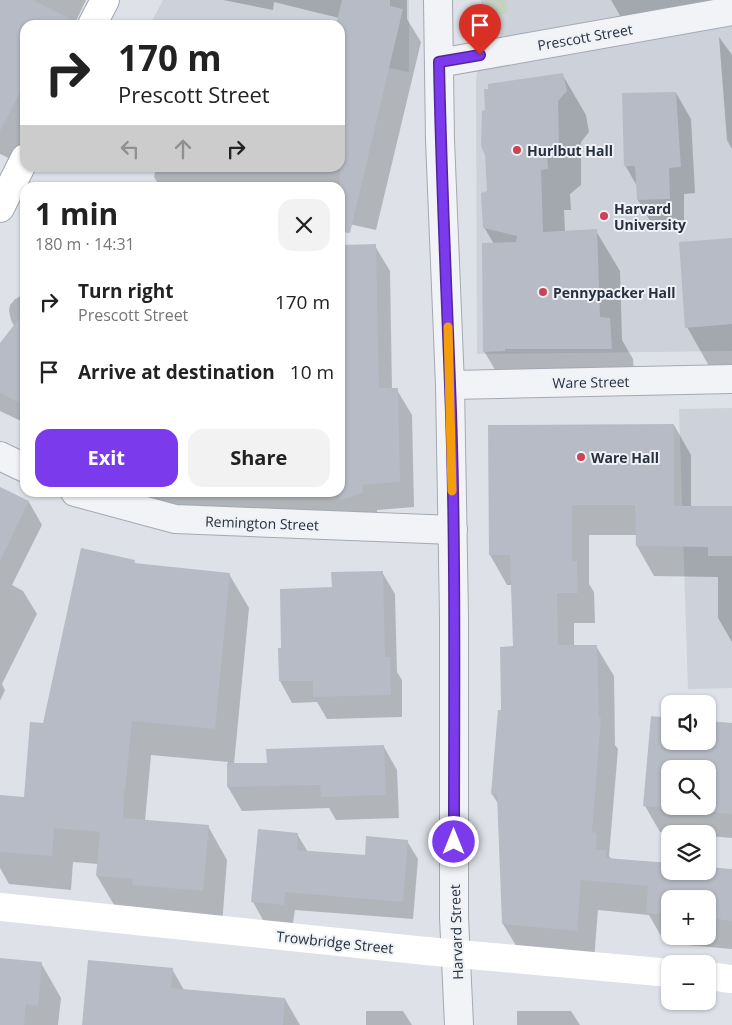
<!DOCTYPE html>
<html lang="en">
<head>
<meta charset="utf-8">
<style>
	:root { --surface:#fff; --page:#f2f2f2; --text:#222; --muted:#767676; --accent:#7c3aed }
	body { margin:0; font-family:"Open Sans",sans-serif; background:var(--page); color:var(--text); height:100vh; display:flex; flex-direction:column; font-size:19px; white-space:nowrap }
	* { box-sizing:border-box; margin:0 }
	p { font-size:16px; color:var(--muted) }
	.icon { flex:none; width:28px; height:28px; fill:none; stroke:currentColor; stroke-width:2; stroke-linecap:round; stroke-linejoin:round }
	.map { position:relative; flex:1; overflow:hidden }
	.panel { position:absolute; left:20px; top:182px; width:325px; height:315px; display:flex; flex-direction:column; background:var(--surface); border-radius:15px; box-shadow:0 1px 4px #0004 }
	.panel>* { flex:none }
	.guide { position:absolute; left:20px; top:20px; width:325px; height:152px; border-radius:15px; box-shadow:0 1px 4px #0004; background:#fff; color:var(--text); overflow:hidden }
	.controls { position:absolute; left:661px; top:695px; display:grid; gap:10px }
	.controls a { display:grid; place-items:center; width:55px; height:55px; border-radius:10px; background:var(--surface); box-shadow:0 1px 4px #0004; font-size:25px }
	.pin { position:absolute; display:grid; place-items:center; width:42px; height:42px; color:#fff; margin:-51px -21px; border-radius:50% 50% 50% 0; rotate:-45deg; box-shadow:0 0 5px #0007 }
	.pin .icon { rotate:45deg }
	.me { position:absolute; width:55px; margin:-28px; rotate:0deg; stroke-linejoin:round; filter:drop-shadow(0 0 4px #0008) }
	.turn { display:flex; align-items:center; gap:18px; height:105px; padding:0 15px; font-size:22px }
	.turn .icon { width:65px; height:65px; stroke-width:2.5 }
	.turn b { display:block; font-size:35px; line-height:42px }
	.lanes { display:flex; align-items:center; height:48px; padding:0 15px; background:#0003; justify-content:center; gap:25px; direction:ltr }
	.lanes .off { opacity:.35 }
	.round { display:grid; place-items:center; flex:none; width:52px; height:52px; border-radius:15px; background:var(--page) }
	.head { display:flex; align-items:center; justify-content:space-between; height:85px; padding:0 15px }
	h1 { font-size:30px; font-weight:700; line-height:38px }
	.primary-button { display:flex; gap:10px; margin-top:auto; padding:10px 15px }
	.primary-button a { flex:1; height:58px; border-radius:15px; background:var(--accent); color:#fff; font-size:20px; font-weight:700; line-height:58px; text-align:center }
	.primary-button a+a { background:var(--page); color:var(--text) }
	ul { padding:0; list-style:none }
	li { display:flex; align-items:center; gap:15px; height:70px; padding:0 15px }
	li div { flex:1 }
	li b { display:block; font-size:19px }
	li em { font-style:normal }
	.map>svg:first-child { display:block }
	.built { fill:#ccd1da }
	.green { fill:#c4d2bf }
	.shadow { fill:#0003; fill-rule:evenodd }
	.building { fill:#b6bbc5; fill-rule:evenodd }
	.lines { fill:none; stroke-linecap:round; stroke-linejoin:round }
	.minor-casing { stroke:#a3a9b2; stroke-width:30 }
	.tertiary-casing { stroke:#a3a9b2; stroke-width:30 }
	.primary-casing { stroke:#9ea6b4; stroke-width:30 }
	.minor { stroke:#f1f3f6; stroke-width:28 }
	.tertiary { stroke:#f1f3f6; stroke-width:28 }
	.secondary { stroke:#fff; stroke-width:28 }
	.primary { stroke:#fff; stroke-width:28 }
	.route-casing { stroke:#51269a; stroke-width:12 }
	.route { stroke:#7c3aed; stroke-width:9 }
	.slow { stroke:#f59e0b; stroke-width:9 }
	.poi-dot { fill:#ce4256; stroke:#eef1f5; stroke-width:2 }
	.labels { text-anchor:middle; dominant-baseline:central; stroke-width:4; stroke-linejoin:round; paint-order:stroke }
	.street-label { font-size:14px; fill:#27303f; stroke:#eef1f5 }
	.poi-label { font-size:14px; font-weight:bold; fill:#27303f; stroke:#eef1f5; text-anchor:start }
</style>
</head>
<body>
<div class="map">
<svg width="732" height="1025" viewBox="0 0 732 1025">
	<rect width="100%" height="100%" fill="#dee2e8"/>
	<path class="built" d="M163,0H409V72L340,58V25H171L152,21Z
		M481,0H732V351L477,354L476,82L482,25Z
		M732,408V688L688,689L679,409Z"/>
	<path class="green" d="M486,0H506L507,13L487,18Z"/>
	<path class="shadow" d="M0,0H86L74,25H25V156L21,164L0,154Z
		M223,0H407V19L421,42L376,230L340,222V188H161L154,177L156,168H340V25H337L339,18L274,2L273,10Z
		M611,0H732L622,19Z
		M719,37L732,55V149L727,140Z
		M562,74L586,115L589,132L581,142V185L570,194L571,210H564L565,232L596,231L620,271L622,340L633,359L635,389L508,392L484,351L494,244L484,227L488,191Z
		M676,93L691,119L695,193L684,194V224L653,226L638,200L637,186L625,165Z
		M732,239V364L709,366L687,327Z
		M340,246H375L390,271L392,390H397L412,415L414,507L377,510V518L169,505L126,492H340Z
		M25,294V423L0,411V345L14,326L11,320L9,311L10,305L15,299Z
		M674,425L691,455V507H732V642L718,618V577L654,576L637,546V535H589V584L594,592L595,623H574V646H596L614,676L615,745L618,749L609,856L612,860L670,865V871H708V868L732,870V949L665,943L649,915L598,910L594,960L521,954L503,924L499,805L492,794L502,711L514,648L512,585H507L490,555ZM670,899H708V936H670Z
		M0,488L29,502L42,525L12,585L23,591L37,614L2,684L5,690L0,701Z
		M134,561L136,565L229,574L249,608L234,764H268L384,747L397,770L399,818L336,820L329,808L242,811L228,787V762L151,755L145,821L208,826L227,860L222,925L117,910L97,876L98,864L73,862L71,890L9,884L0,868V801L26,798L44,725Z
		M382,572L395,594L397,672L402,680V717L327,719L317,702L292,703L280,681L333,588Z
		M670,719V741H708V722L732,724V838L708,836V834L660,832L645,806ZM670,769H708V806H670Z
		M297,834L308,852L366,856L407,841L418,859L413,919L295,910L293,923L263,920L253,902Z
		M0,960L41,963L61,998L58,1025H0Z
		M172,969L184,990L285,999L300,1025H83Z
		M366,1011H403L412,1025H366Z
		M517,1011H571L580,1025H517Z"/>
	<path class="building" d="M0,0H33L77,22L76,25H25V83L0,131Z
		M342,0H390V6L403,9L350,233L340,232V25H336Z
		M563,73L567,91L558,101L559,145L547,153L548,169L541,170L543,232L597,229L600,317L610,318L612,349H505V351L483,352L482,243L516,242L517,236L483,228L481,193L487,191L485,155L481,146L482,111L485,110L484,89H488V84Z
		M676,92L681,167L669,168L670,199L637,200L635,166H624L622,93Z
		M732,238V324L685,328L679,242Z
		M376,244L379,388H398L400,482L363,485V493L340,500V245Z
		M25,311V406L0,393V343Z
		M674,424V506H732V556H708V547L636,546L635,505H572V561H577L578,593H557L558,645H597L599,718H601L592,832L597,833L596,850H606V858L670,863V871H708V867L732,869V921L708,918V899H670V915L646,913L648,886L581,880L577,931L502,924L497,794H491L498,710H501L500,647L513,646L510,555H489L488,425Z
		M0,487L29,501L0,561Z
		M81,548L135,560L134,563L230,573L215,729L132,721L125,790H124L123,818L209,825L203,891L132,885L133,879L96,876L100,832L54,828L52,856L0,852V795L24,797L30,722L43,723Z
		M383,571L385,657H390L391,695L313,697V681H279L278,648H281L280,589L332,587L331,572Z
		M651,716L670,718V741H708V721L732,723V814L643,806ZM670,769H708V806H670Z
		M384,745L386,795L321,797L320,785L227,787V763H267L266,749Z
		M258,829L298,833L297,850L365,855L366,836L408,840L403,902L285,892L284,905L251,902Z
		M0,958L42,962L38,1006L26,1004L24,1025H0Z
		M88,960L173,968L171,988L285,998L283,1025H82Z"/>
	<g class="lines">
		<defs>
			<path id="minor" d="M439,63L732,11
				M450,385L732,379
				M0,456L25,468
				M75,492L175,519L453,530"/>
			<path id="tertiary" d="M438,0L440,140L450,385L454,617V917L459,1025"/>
			<path id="primary" d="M92,25L105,0
				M0,208L25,158"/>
		</defs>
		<use href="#minor" class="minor-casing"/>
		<use href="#tertiary" class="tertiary-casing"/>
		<use href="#primary" class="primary-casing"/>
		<use href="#minor" class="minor"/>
		<use href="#tertiary" class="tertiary"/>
		<path class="secondary" d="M0,907L426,951L670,973
			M708,976L732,979"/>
		<use href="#primary" class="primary"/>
	</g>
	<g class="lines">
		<defs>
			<path id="route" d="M454,842C454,690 456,536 450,384C446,277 441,170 439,62L480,55"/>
		</defs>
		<use href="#route" class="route-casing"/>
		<use href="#route" class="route"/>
		<path class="slow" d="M448,327L452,491"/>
	</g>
	<g class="poi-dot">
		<circle cx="517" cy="150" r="5"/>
		<circle cx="604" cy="216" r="5"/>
		<circle cx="543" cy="292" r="5"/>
		<circle cx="581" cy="457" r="5"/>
	</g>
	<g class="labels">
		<g class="street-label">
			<text transform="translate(585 37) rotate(-10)">Prescott Street</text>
			<text transform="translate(591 382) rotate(-1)">Ware Street</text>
			<text transform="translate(262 523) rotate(2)">Remington Street</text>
			<text transform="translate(456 932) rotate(-92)">Harvard Street</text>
			<text transform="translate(335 942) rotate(6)">Trowbridge Street</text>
		</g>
		<g class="poi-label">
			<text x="527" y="150">Hurlbut Hall</text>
			<text x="614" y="208">Harvard<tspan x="614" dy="16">University</tspan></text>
			<text x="553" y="292">Pennypacker Hall</text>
			<text x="591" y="457">Ware Hall</text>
		</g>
	</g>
</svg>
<div class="controls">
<a><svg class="icon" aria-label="sound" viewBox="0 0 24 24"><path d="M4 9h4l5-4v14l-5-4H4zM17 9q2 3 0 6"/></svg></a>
<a><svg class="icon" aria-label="search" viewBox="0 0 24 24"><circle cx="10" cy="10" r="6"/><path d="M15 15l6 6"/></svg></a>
<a><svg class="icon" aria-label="layers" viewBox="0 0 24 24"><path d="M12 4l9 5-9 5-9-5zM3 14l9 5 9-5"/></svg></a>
<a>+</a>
<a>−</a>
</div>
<div class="pin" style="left:480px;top:55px;background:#d93025"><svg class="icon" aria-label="arrive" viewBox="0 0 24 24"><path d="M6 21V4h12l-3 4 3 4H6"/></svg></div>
<svg class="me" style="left:454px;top:842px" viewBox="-20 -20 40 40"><circle r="17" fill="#7c3aed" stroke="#fff" stroke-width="3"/><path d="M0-11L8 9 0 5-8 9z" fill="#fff"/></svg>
<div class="guide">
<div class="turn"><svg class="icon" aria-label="right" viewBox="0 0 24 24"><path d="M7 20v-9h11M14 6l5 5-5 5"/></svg><div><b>170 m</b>Prescott Street</div></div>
<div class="lanes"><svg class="icon off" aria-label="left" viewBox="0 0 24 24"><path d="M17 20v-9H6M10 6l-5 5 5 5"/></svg><svg class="icon off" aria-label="ahead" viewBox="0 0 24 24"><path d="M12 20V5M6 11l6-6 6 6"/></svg><svg class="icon" aria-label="right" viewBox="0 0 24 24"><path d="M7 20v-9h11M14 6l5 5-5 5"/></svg></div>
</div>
<section class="panel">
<div class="head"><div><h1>1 min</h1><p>180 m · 14:31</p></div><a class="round"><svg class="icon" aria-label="close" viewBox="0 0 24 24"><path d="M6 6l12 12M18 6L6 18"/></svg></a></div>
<ul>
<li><svg class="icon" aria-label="right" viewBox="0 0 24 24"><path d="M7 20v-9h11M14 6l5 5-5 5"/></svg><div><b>Turn right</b><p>Prescott Street</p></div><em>170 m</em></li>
<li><svg class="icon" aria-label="arrive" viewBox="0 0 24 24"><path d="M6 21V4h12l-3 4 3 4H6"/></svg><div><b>Arrive at destination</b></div><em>10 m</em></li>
</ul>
<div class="primary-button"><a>Exit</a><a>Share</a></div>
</section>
</div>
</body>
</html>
